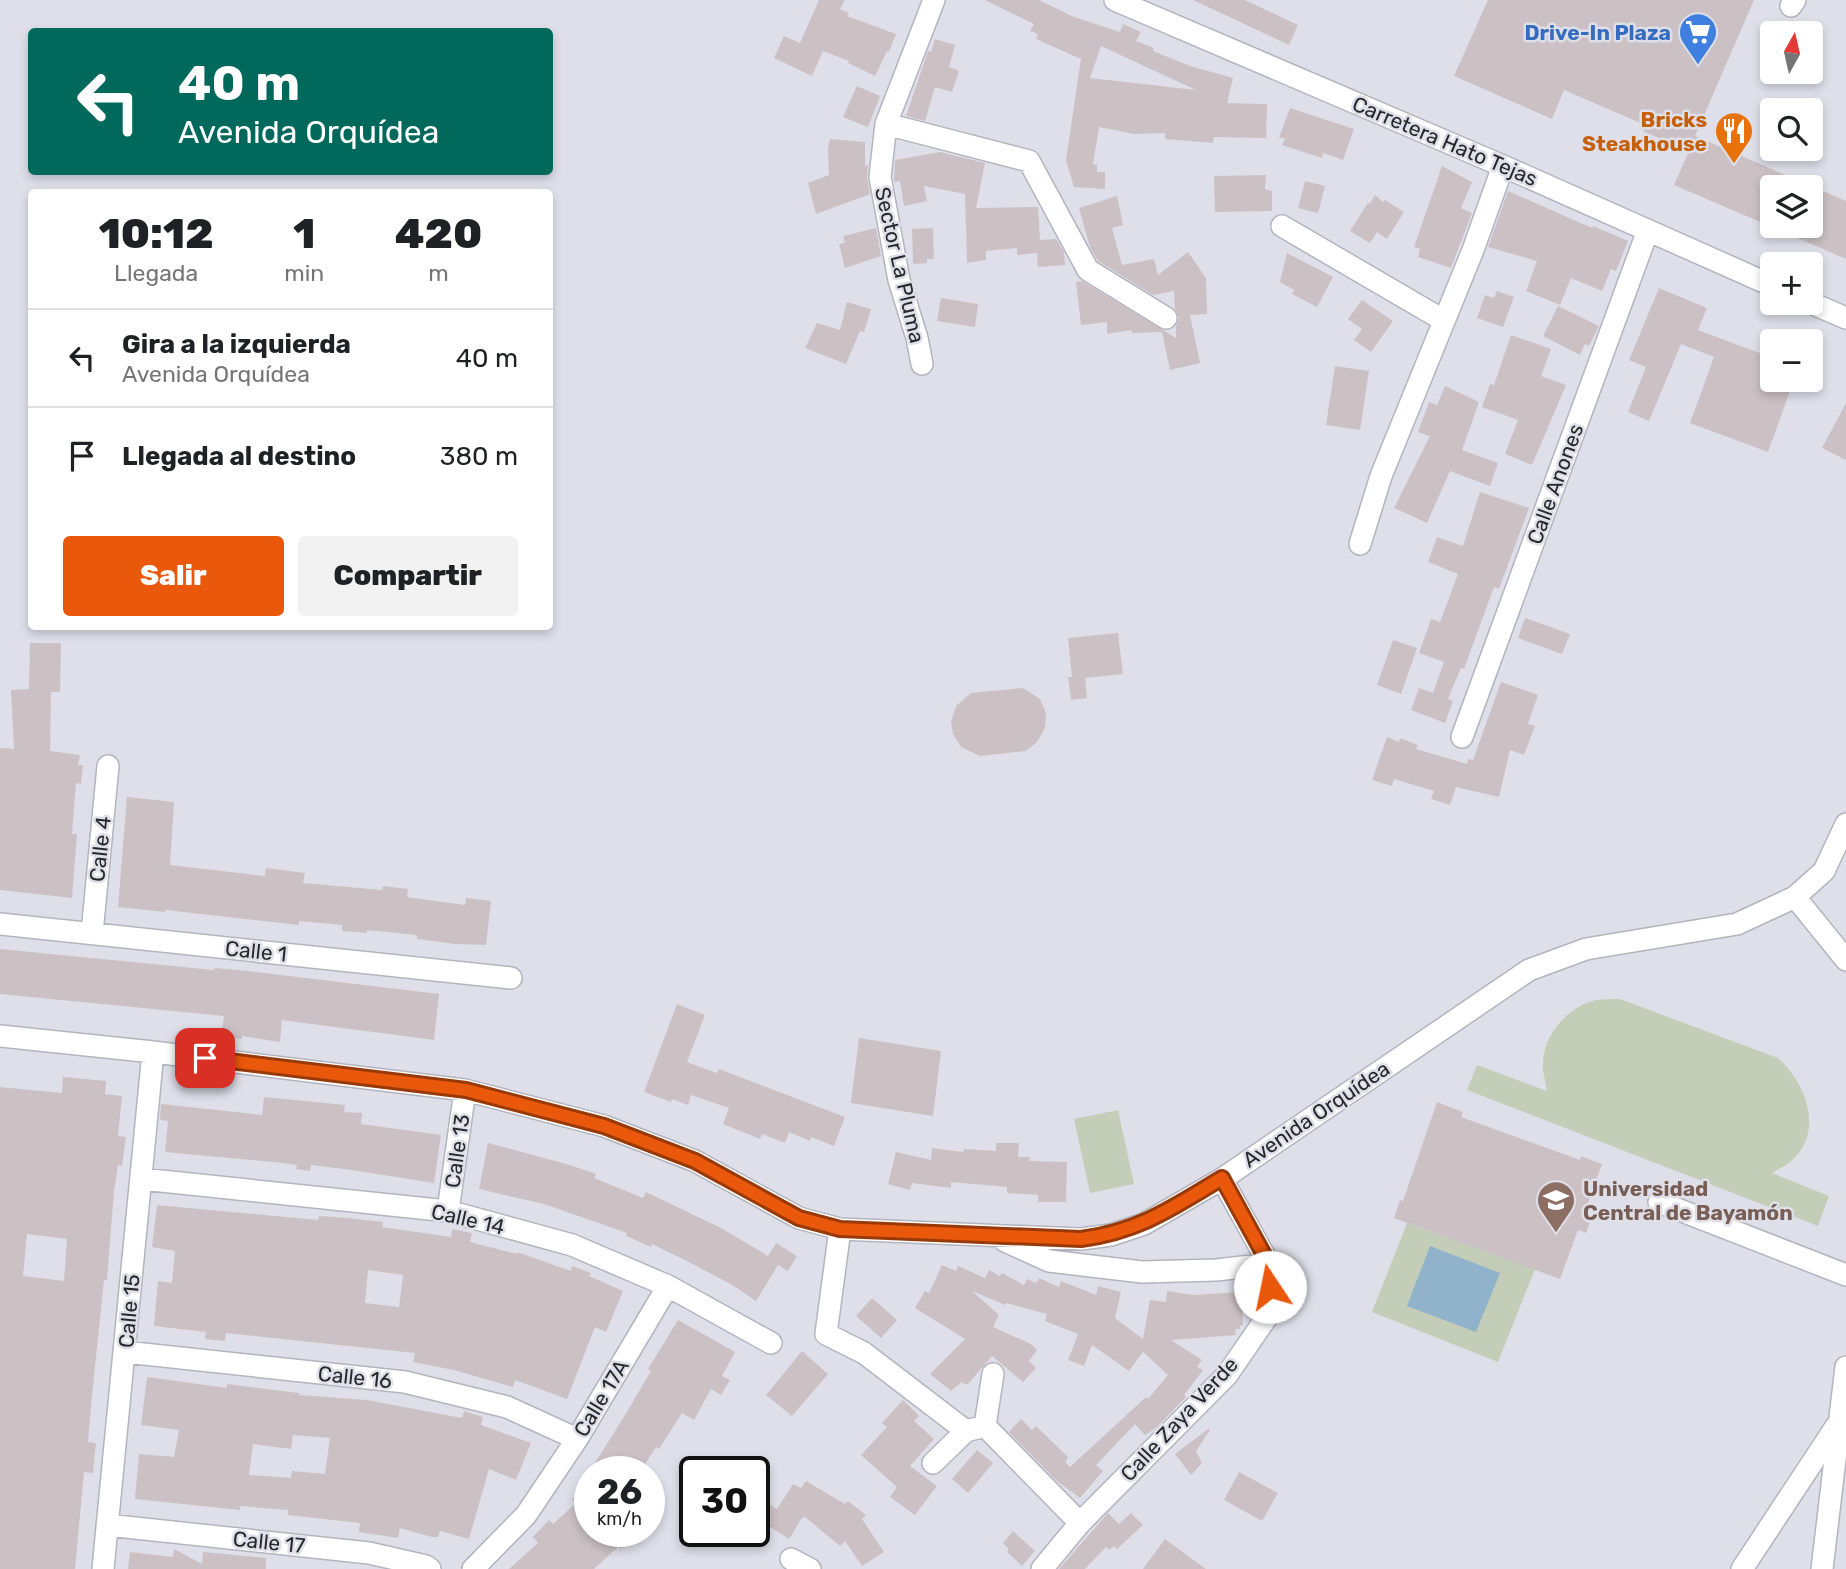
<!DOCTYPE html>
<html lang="es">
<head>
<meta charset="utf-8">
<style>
	:root { --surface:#fff; --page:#f2f2f2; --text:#202124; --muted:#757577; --line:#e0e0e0; --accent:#ea580c }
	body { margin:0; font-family:Rubik,sans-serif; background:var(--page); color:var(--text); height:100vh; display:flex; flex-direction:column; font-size:26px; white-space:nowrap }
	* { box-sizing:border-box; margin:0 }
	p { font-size:23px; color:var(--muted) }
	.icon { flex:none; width:38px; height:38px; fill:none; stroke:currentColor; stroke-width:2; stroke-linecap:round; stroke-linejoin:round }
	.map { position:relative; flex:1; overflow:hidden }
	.panel { position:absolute; left:28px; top:189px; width:525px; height:441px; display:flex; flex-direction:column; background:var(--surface); border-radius:7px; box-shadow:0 4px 10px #0003 }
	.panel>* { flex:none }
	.banner { position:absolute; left:28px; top:28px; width:525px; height:147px; border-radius:7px; box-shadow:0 4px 10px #0003; background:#00695c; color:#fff; overflow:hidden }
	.needle { width:46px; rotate:8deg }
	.fabs { position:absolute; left:1760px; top:21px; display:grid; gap:14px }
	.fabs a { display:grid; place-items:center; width:63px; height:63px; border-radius:7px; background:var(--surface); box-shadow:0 4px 10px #0003; font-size:35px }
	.speed { position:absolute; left:574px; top:1456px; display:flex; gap:14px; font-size:35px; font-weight:700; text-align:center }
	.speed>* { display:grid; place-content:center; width:91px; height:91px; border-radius:50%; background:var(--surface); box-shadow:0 4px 10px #0003; line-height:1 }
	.speed small { font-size:18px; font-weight:400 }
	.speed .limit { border:4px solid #111; border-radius:10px; background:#fff; color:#111 }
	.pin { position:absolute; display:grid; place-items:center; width:60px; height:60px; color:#fff; margin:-30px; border-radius:14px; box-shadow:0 4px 10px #0006 }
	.me { position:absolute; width:77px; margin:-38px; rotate:349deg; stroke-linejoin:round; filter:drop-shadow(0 0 5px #0008) }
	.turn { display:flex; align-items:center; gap:24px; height:147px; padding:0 35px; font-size:32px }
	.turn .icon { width:91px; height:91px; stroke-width:2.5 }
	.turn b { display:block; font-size:49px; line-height:60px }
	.eta { display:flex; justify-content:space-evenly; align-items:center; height:119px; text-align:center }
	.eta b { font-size:42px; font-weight:800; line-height:49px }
	.action { display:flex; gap:14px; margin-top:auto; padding:14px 35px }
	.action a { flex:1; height:80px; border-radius:7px; background:var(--accent); color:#fff; font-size:28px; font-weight:800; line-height:80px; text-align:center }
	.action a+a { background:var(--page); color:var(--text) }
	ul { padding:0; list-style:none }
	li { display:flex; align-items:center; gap:21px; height:98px; padding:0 35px; border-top:2px solid var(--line) }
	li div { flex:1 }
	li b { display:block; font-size:26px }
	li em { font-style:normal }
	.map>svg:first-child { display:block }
	.green { fill:#c3cdb7 }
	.water { fill:#90b2cb }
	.building { fill:#cbc1c5; fill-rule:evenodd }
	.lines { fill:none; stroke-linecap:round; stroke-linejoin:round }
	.minor-casing { stroke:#b3b4bd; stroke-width:24 }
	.minor { stroke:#fff; stroke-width:21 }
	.route-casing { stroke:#983908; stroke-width:18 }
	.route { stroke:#ea580c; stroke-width:12 }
	.labels { text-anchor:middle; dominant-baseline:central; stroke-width:5; stroke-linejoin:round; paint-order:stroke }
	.shop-label { font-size:21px; font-weight:bold; fill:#366cbe; stroke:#dfdfe9; text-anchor:end }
	.food-label { font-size:21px; font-weight:bold; fill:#c56008; stroke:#dfdfe9; text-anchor:end }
	.street-label { font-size:21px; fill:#28282b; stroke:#dfdfe9 }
	.education-label { font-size:21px; font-weight:bold; fill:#785e54; stroke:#dfdfe9; text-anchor:start }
</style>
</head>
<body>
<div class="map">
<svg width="1846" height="1569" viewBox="0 0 1846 1569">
	<rect width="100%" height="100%" fill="#dfdfe9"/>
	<path class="green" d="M1620,999L1778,1058C1806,1083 1825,1132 1791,1161C1786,1166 1778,1169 1772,1173L1829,1196L1818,1226L1467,1090L1477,1065L1547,1091C1546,1082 1542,1072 1543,1063C1544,1035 1565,1010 1592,1001C1600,999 1611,999 1620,999Z
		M1118,1110L1134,1184L1090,1193L1074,1119Z
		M1407,1223L1535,1269L1498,1362L1372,1312Z"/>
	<path class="water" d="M1430,1246L1500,1273L1476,1332L1407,1306Z"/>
	<path class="building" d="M819,0H845L840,9L849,13L847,16L896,34L889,52L887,51L875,76L848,63L849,61L823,51L812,76L774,58L784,36L800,43Z
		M985,0H1039L1074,17L1120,32L1123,24L1141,32L1136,41L1154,48L1153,51L1190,66L1233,78L1227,103L1267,104L1266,138L1214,137L1213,143L1165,139V133L1134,134L1099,127L1093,164L1097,165V172H1105V189L1074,187L1066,160L1081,59L1036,39L1038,34L1030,31L1034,24ZM1101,46L1196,90L1090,78Z
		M1193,0H1245L1298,25L1289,45Z
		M1488,0H1754L1695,136L1846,201V259L1674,185L1689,151L1643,131L1645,125L1564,90L1552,119L1454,76ZM1773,187H1811V226H1773Z
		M935,39L955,45L949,67L959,71L952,92L935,87L925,121L906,116L924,63L928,51L931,52Z
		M857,86L880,96L868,127L843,117Z
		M1290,108L1354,129L1343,160L1323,153L1322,158L1282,145L1285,138H1279Z
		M830,139L865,142V166L868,165L867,179L870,194L816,214L808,183L829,175L828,148Z
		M940,152L985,163L976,208L1038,207L1040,240L1056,239L1064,252L1065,265L1038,267L1037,253L1017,255V248L986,251V260L967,263L965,194L924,186L927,201L904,206L900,181L894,182L895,160Z
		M1442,166L1472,182L1461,208L1472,213L1451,268L1418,257L1420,249L1414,247Z
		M1266,175L1265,189L1272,191V211L1215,212L1214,176Z
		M1305,181L1325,186L1318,213L1298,208Z
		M1508,191L1592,228L1593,226L1628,241L1616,271L1611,269L1602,291L1571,278L1560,305L1526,291L1537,261L1488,247Z
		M1375,195L1383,202L1385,200L1404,212L1387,239L1377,232L1370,243L1350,231L1368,203L1370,204Z
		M1117,196L1123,225L1112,228L1122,265L1154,259L1158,275L1188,252L1206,278L1207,314L1190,315L1200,363L1170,370L1162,332L1132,333L1131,330L1107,334V322L1081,325L1076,282L1082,281L1176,338V327L1179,318L1175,309L1174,291L1153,295L1098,261L1090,247L1079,208Z
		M876,228L881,256L845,268L839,244L845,243L843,236Z
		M933,228L934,259H927V263L913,264L912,229Z
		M1287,253L1333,277L1317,307L1292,294L1294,290L1280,282Z
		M1659,288L1707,308L1698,330L1773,358V380H1794L1768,452L1690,423L1714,357L1681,344L1649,421L1628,412L1646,367L1629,360Z
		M1497,291L1514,297L1503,327L1477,318L1485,295L1494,298Z
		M941,298L978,304L975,327L937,321Z
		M1362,300L1393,321L1371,352L1354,340L1362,329L1348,319Z
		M847,302L871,309L864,332L860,331L846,364L805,348L817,323L840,330Z
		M1558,306L1599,326L1589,346L1585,344L1580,355L1543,336Z
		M1511,335L1551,349L1541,376L1566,385L1532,465L1505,454L1518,420L1482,407L1490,384L1494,385Z
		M1335,366L1369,371L1360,430L1326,425Z
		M1445,386L1479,402L1462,450L1498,463L1490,486L1450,471L1427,523L1394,508L1430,436L1418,432L1429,402L1437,405Z
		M1846,403V460L1822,448Z
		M1480,492L1529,508L1499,589L1494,587L1464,669L1461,668L1448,699L1453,701L1445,723L1411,710L1419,688L1433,693L1444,662L1419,653L1431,619L1440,622L1458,574L1428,562L1437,537L1463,546Z
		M1525,618L1570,634L1562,654L1518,638Z
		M1118,633L1123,674L1085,678L1087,698L1071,700L1068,677H1072L1068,638Z
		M1393,640L1417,648L1401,694L1377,685Z
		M30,643H61L60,692H51L50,751L80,755L78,765H83L81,784L76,783L72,834H77L72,898L0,890V748L14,749L11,690L29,689Z
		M1501,682L1538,695L1528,724L1535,726L1524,755L1510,750L1499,797L1456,787L1450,805L1431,799L1434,791L1394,779L1392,786L1372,780L1387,737L1399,742L1400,738L1418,745L1416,749L1467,764L1468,759L1473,760Z
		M1023,688L1040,699L1046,713L1045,728L1037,742L1026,751L980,756L961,747L953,734L951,722L956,706L971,693Z
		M127,797L174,802L170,865L265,876L266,868L305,873L303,883L382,890L383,886L408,889L407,897L465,905L466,898L491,901L486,945L455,944L417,939V935L367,930V933L342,931V925L299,921V925L166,910L165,912L118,907Z
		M0,949L214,970V968L248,971L439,994L434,1040L282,1020L280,1042L242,1036V1039L221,1037L224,1016L0,994Z
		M677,1004L705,1015L687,1062L717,1073L719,1069L845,1117L834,1146L811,1137L810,1141L789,1132L785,1143L762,1134L760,1139L723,1124L729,1108L691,1095L688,1105L672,1099L671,1102L644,1092Z
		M859,1038L941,1051L933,1116L851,1103Z
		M63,1077L106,1081L105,1094L122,1096L118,1136L126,1137L122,1166L118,1165L114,1191L107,1280H104L92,1396L88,1442L96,1443L93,1473L84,1472L75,1569H0V1087L62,1093ZM27,1234L67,1239L64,1281L23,1276Z
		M264,1097L345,1105L344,1112L362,1113L361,1124L441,1135L434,1183L352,1170L311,1165L310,1171L296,1169L297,1165L283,1163L165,1152L168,1121L160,1120L161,1104L262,1115Z
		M1437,1102L1463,1112L1461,1117L1580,1160L1581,1156L1602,1164L1584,1214L1592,1216L1586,1233L1578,1230L1560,1279L1394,1218L1400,1200L1403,1201Z
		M488,1143L570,1165L596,1174L594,1178L643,1198L646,1192L721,1228L768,1256L776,1243L797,1256L788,1271L778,1265L756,1301L734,1286L687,1261L652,1244L651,1247L626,1236L627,1233L544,1204L479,1189Z
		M996,1143H1019L1018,1157H1030L1029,1161L1067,1162L1066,1202H1038V1195L1007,1193V1187L951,1182V1188L912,1183L910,1190L888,1184L896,1152L931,1160L932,1148L963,1152L964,1149L996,1151Z
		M157,1205L318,1220L319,1216L348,1218L383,1222L382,1227L451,1237L452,1229L472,1233L470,1242L517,1254V1252L571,1271L572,1266L591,1273L589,1276L623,1291L606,1332L595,1327L567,1399L515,1380L513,1387L454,1370L413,1362L415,1353L226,1333L225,1341L205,1339L206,1332L154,1326L158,1281L172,1283L175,1251L152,1247ZM368,1270L403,1275L399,1307L365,1303Z
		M942,1265L956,1271L958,1266L985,1278L989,1270L1000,1276L1002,1273L1024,1285L1027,1279L1036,1283L1039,1278L1059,1287L1061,1281L1096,1295L1098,1286L1121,1292L1115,1318L1143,1339L1150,1300L1166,1302L1167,1291L1193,1295L1241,1292L1243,1325L1240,1326V1329H1235L1236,1335L1171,1340L1202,1360L1197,1367L1203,1370L1184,1395L1186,1397L1157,1427L1145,1435L1135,1424L1096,1465L1103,1471L1080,1498L1057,1481L1009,1432L1021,1419L1032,1430L1036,1426L1068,1457L1065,1462L1070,1467L1146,1397L1148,1399L1168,1375L1143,1352L1129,1371L1092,1345L1084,1366L1068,1360L1078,1334L1045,1321L1047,1314L1006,1303L1005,1305L972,1291L999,1315L993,1327L1031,1344L1037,1350L1029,1361L1036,1368L1023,1382L992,1356L967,1385L962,1382L951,1391L930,1374L965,1339L915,1308L925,1291L929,1293Z
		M872,1298L897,1320L881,1338L856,1316Z
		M678,1320L735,1352L722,1376L730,1380L721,1395L711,1389L694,1420L682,1413L659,1449L656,1447L640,1472H590V1531H636L627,1539L621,1549L618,1547L594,1569H509L538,1543L533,1537L549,1520L553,1524L576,1503L572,1500L628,1410L651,1371L648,1369Z
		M802,1351L828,1374L792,1416L766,1395Z
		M147,1377L227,1388V1384L299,1393V1395L367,1400L462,1418L464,1411L483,1417L481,1425L531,1443L516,1480L489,1469L469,1539L440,1531L438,1537H432L400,1528L398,1538L359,1532L360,1523L288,1515V1510L240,1506V1510L135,1499L139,1454L174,1457L179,1430L141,1425ZM293,1435L330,1438L325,1474L292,1471L291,1478L249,1475L253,1444L291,1449Z
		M903,1400L919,1416L914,1421L934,1439L910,1466L937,1486L915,1515L890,1497L897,1487L861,1455L887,1427L882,1423Z
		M1208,1429L1210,1430L1196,1451L1202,1463L1191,1475L1175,1454Z
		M977,1450L993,1463L968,1493L952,1479Z
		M1239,1472L1278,1493L1262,1521L1224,1500Z
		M806,1481L845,1504L848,1501L866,1515L862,1519L884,1552L862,1566L845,1541L840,1546L805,1517L802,1518L789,1539L759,1520L769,1504L777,1509L793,1484L801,1488Z
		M1108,1513L1119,1524L1131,1513L1143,1525L1117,1549L1114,1546L1109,1550L1106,1547L1085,1569H1059Z
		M1013,1531L1035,1551L1022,1566L1007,1552L1009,1549L1003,1543Z
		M1165,1539L1206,1569H1143Z
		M174,1549L202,1564L203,1552L266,1558V1569H128L130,1552L173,1557Z"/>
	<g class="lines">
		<defs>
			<path id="minor" d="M1115,0L1503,166L1773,286
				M1791,6L1795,0
				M886,124L1029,161L1088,270L1166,318
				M1282,226L1443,320
				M1811,303L1846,318
				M922,364L917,338L899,280L880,177L886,124L934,0
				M1360,544L1381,476L1473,250L1503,166
				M1462,737L1648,230
				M1795,897L1846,960
				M0,924L511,978
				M92,933L108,766
				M0,1036L153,1052L465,1090L604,1126L695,1161L799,1218L840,1229L1081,1239L1111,1235L1144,1224L1222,1179L1529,970L1586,949L1737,924L1795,897L1824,871L1846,824
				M142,1179L448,1211L572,1245L668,1286L771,1343
				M1659,1202L1846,1275
				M448,1211L465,1090
				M840,1229L826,1334L864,1353L966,1431L985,1426
				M1005,1241L1049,1261L1142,1272L1216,1270L1269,1264
				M125,1352L405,1382L507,1407L577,1439
				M993,1374L985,1426L1080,1523
				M933,1463L966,1431
				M107,1525L369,1553L426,1566L430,1569
				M791,1559L810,1569
				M103,1569L153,1052
				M473,1569L526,1515L577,1439L668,1286
				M1042,1569L1080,1523L1227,1375L1271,1311L1269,1264L1222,1179
				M1742,1569L1837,1425
				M1822,1569L1846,1367"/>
		</defs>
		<use href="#minor" class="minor-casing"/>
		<use href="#minor" class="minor"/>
	</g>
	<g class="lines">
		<defs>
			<path id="route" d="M205,1058L466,1090L604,1126L695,1161L799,1218L840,1229L1081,1239C1140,1231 1172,1208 1222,1178L1269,1264L1270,1287"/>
		</defs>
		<use href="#route" class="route-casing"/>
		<use href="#route" class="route"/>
	</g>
	<defs>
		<symbol id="supermarket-pin" viewBox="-11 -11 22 30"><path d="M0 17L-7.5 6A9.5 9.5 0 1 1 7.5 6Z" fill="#3f7fe0" stroke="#dfdfe9"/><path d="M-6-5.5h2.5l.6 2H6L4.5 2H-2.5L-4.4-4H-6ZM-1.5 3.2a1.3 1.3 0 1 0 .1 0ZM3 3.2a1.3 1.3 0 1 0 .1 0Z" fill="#fff"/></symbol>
		<symbol id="restaurant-pin" viewBox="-11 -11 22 30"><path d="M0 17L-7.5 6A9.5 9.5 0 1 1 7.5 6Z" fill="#e8710a" stroke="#dfdfe9"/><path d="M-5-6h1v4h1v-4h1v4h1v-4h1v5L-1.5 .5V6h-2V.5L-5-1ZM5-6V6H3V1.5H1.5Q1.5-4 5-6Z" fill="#fff"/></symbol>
		<symbol id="university-pin" viewBox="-11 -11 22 30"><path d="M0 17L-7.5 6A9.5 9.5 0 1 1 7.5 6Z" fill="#8d6e63" stroke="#dfdfe9"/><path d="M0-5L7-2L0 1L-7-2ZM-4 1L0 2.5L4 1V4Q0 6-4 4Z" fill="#fff"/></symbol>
	</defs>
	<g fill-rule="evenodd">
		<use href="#supermarket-pin" x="1676" y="10" width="44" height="60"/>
		<use href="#restaurant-pin" x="1712" y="109" width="44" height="60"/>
		<use href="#university-pin" x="1534" y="1178" width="44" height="60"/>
	</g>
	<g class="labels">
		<g class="shop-label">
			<text x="1671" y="32">Drive-In Plaza</text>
		</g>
		<g class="food-label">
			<text x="1707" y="119">Bricks<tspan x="1707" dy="24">Steakhouse</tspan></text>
		</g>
		<g class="street-label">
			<text transform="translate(1445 141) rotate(23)">Carretera Hato Tejas</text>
			<text transform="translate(900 265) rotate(77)">Sector La Pluma</text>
			<text transform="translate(1555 484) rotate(-70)">Calle Anones</text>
			<text transform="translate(100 849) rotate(-84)">Calle 4</text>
			<text transform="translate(256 951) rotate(6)">Calle 1</text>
			<text transform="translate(1316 1114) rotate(-34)">Avenida Orquídea</text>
			<text transform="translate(457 1151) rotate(-82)">Calle 13</text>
			<text transform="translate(468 1219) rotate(13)">Calle 14</text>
			<text transform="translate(129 1311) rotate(-85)">Calle 15</text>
			<text transform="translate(355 1377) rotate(6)">Calle 16</text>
			<text transform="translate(601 1398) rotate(-59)">Calle 17A</text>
			<text transform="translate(1179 1419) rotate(-47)">Calle Zaya Verde</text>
			<text transform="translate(269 1542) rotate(6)">Calle 17</text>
		</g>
		<g class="education-label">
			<text x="1583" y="1188">Universidad<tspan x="1583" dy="24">Central de Bayamón</tspan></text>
		</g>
	</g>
</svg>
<div class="fabs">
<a><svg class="needle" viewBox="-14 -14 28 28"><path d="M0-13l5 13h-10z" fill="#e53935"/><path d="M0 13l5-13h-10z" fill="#757577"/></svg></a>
<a><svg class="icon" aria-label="search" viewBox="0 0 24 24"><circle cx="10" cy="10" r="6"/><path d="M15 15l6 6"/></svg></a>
<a><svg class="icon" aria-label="layers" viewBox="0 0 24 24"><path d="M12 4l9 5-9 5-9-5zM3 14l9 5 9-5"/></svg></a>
<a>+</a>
<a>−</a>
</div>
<div class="speed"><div>26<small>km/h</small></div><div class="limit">30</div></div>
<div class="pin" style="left:205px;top:1058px;background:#d93025"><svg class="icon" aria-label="arrive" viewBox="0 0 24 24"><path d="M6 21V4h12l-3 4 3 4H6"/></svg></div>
<svg class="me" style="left:1270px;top:1287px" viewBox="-20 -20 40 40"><circle r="19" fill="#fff"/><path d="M0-13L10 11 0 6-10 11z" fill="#ea580c"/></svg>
<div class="banner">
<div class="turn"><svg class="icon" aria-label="left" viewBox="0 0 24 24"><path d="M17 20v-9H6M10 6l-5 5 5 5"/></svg><div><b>40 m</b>Avenida Orquídea</div></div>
</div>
<section class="panel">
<div class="eta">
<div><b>10:12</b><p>Llegada</p></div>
<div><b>1</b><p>min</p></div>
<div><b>420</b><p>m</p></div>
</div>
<ul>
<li><svg class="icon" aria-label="left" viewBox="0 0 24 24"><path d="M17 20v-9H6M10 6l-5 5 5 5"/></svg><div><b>Gira a la izquierda</b><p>Avenida Orquídea</p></div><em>40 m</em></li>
<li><svg class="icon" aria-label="arrive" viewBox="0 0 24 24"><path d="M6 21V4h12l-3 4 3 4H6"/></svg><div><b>Llegada al destino</b></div><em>380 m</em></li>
</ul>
<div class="action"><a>Salir</a><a>Compartir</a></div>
</section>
</div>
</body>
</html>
